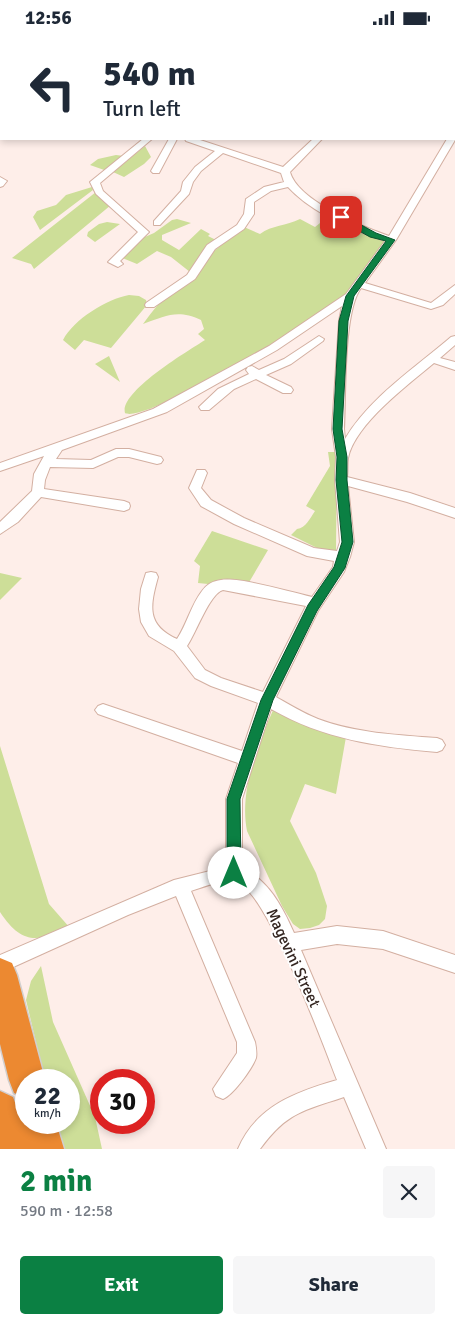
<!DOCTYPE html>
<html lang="en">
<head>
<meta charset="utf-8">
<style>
	:root { --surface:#fff; --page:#f6f6f7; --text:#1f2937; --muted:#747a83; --accent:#0b8043 }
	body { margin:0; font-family:Signika,sans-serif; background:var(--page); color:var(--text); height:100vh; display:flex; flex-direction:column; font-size:19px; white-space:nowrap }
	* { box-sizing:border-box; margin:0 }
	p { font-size:16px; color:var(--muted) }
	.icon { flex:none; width:28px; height:28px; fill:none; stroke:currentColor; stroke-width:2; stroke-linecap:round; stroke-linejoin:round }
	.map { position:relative; height:1114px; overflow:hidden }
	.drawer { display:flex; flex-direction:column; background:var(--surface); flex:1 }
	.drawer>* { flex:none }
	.hud { position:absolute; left:0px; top:0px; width:455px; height:105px; box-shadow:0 2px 8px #0003; background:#fff; color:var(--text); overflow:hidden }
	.speed { position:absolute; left:15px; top:1034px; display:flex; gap:10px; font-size:25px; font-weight:700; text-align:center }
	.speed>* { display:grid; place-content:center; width:65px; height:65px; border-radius:50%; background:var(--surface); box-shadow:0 2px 8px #0003; line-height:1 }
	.speed small { font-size:12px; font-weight:400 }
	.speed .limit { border:8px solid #d22; background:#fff; color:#111 }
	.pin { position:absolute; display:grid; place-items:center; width:42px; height:42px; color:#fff; margin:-21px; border-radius:10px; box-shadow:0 2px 8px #0006 }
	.me { position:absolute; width:55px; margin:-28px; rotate:0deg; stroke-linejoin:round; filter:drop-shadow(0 0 4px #0008) }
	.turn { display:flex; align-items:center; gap:18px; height:105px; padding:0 20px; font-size:22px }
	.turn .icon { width:65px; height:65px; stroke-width:2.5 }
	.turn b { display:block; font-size:35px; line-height:42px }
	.round { display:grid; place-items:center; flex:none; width:52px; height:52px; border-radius:5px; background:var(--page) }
	.summary { display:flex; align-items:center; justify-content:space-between; height:85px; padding:0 20px }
	h1 { font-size:30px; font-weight:700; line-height:38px; color:var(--accent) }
	.primary-button { display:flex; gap:10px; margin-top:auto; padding:10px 20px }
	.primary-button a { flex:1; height:58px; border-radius:5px; background:var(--accent); color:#fff; font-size:20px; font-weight:700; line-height:58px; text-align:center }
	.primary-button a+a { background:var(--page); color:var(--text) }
	.status { display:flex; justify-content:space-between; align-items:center; height:35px; padding:0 25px; background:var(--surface); direction:ltr }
	.status svg { height:14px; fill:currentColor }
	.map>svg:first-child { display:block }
	.green { fill:#cdde98 }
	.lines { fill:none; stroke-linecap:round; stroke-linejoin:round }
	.street-casing { stroke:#d3afa1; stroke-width:2 }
	.secondary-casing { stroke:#d3afa1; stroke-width:2 }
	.highway-casing { stroke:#d2cfce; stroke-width:3 }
	.street { fill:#fff; fill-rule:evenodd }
	.secondary { fill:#fff; fill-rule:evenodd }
	.highway { fill:#ec8931; fill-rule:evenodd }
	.route { fill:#0b8043; stroke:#07532c }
	.labels { text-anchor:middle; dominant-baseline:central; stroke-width:4; stroke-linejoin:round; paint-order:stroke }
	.near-street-label { font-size:16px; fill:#342621; stroke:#fff }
</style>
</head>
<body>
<div class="status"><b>12:56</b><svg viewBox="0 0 49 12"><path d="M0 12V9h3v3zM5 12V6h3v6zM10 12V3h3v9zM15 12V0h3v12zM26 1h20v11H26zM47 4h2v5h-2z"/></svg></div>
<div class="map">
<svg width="455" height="1114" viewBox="0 0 455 1114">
	<rect width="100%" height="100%" fill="#feeee9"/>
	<path class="green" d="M145,111L151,122L144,129L124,142L113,137Z
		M116,120L124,121L107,136L90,130L98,124Z
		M92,152L93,155L40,195L33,182L37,176L56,170L66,160Z
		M96,157L111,170L34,234L31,229L12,223Z
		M330,180L368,200L387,206C376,220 355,253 342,263C318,282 146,390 125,378C119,357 188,316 205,305L198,299L204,294L201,285C177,274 166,281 143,289C170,251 207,221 244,192L260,199C272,190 286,191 300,184L315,192Z
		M177,184L191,188L162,200V205L179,215L201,194L210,199L208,201L218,206L190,237L171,222L157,216L137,229L120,222L138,205L154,198L172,185Z
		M107,187L120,189L95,207L87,201L88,197L99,189Z
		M129,260L139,261L146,265L147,270L111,313L84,305L75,315L63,305C74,284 107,264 129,260Z
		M109,321L120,347L95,329Z
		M328,417H337L336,517L323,516L291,500L297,494C306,493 310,483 315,476L306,471L330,431Z
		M212,496L268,515L248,549L222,546L208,549L198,548L200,531L194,526Z
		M0,538L22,543L0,565Z
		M274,673L301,689L346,702L336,759L305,749L290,786L316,838L327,871L325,884L319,890L310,893L300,894L293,889L282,871L247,796C239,756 258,709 274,673Z
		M0,711L49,869L70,893C37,907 22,910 0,877Z
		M41,931L53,987L95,1082L102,1114H63L56,1088H69V1045H45L26,965L31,946Z"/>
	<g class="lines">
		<defs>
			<path id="street" d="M454,39H455V43H454Z
				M454,102L455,105L396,205L365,248L431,268L455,250V259L443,270L431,274L361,253C343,277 346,361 344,394L345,404C370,362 415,333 451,302L455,301V310L440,323L455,327V335L434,328C408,350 355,389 348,423C347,429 348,436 347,442L410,458L455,473V483L407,467L348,451L354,507L350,522L344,537L318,576L276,662C290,670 303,678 318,684C355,698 397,700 437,703L442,705L445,710L442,715L437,717C378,712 323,704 271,674L242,764V833C269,845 283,873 294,898L337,891L383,896L455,920V938L383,914L337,909L301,915L386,1114H366L344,1062C303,1076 287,1077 260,1114H238C256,1071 296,1057 337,1045C324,1012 266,853 236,847C222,844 204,852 191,856L255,1007C256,1012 257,1018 256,1023C252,1034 233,1060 223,1064L216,1061L213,1054L237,1018V1007L176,861L128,880L0,938V920L174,845L226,832V764L238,728L98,679L95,675L98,671L103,669L242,716L258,668L211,651L195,643L174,616L149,601L141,587L139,574L141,554L146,538L151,537L156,538L158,542C150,571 146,590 177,604C187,589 191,570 202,556C207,549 213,546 221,545C240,542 291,557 312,562L333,532L334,526L307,521L234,489L201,471L189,453L197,435H205L207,438L201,453L211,465L244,483L314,513L337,516L340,507L335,445L336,422L332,394L339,286L342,271L277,315L167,377L62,415L56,424L91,425L116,414H129L161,422L163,425L161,428L157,429L129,422H118L93,433L50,432L45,445L44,454L124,466L129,468L130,471L129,474L124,476L41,462L18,487L0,499V487L32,456L34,439L44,421L0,436V428L153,374L269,311L346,259L385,206C352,195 312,178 288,152L271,156L254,167V179L244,194L215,214L195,244L154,272H146L145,270L146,268L187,240L207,210L237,190L244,179L246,164L264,152L284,147L281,138L223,118L201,136L193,147L189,159L160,190H154V186L181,156L183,147L195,132L215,116L186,106L185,104H197L283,132L313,104H322L290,137C298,166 361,191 389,201L447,104ZM223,555L306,571L263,657L221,643L205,635L187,611C196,598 210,558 223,555Z
				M143,104H152L100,148L103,156L149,197L120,226L123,229L118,232L108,227L138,197L96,159L90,147Z
				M169,104H177L159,138H153L151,136Z
				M0,142L7,146L3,151L0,152Z
				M319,301L324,304L323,306L291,329L266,340L291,352L293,355L291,358H283L256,344L234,354L209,375H201L199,372L218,354L249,339L246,335L248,332L252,331L259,335L284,324Z"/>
			<path id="secondary" d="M374,0H396L397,1H375Z
				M454,6H455V12H454Z"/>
			<path id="highway" d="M0,923L12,928L17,940L45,1045H26V1063L14,1058L9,1045L0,1009Z
				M0,1056L13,1062L21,1084L26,1074V1088H56L64,1114H0Z"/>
		</defs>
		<use href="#street" class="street-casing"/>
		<use href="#secondary" class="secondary-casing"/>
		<use href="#highway" class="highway-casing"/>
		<use href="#street" class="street"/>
		<use href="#secondary" class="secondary"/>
		<use href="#highway" class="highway"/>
	</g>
	<path class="route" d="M341,179L376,198L395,205L354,261L348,286L342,394L347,422V445L353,507L345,533L317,576L273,665L240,764L241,838L239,843L234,845L229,843L227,838V764L261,665L308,570L334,532L342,507L336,445L337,422L333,394L339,286L346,261L386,206L370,202L338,184L337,182Z"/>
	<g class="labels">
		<g class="near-street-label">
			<text transform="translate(293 923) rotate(65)">Magevini Street</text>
		</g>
	</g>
</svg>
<div class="speed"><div>22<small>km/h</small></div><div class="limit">30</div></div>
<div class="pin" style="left:341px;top:182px;background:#d93025"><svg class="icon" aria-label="arrive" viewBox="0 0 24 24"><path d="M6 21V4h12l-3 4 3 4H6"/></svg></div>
<svg class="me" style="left:234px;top:838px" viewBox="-20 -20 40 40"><circle r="19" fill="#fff"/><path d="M0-13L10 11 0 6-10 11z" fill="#0b8043"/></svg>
<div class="hud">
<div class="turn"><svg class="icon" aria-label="left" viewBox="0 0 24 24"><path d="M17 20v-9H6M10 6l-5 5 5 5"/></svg><div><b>540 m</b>Turn left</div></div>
</div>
</div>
<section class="drawer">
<div class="summary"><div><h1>2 min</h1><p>590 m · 12:58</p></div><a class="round"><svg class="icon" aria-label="close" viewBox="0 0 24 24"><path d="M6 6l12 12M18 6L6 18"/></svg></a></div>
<div class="primary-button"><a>Exit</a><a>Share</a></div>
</section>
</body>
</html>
